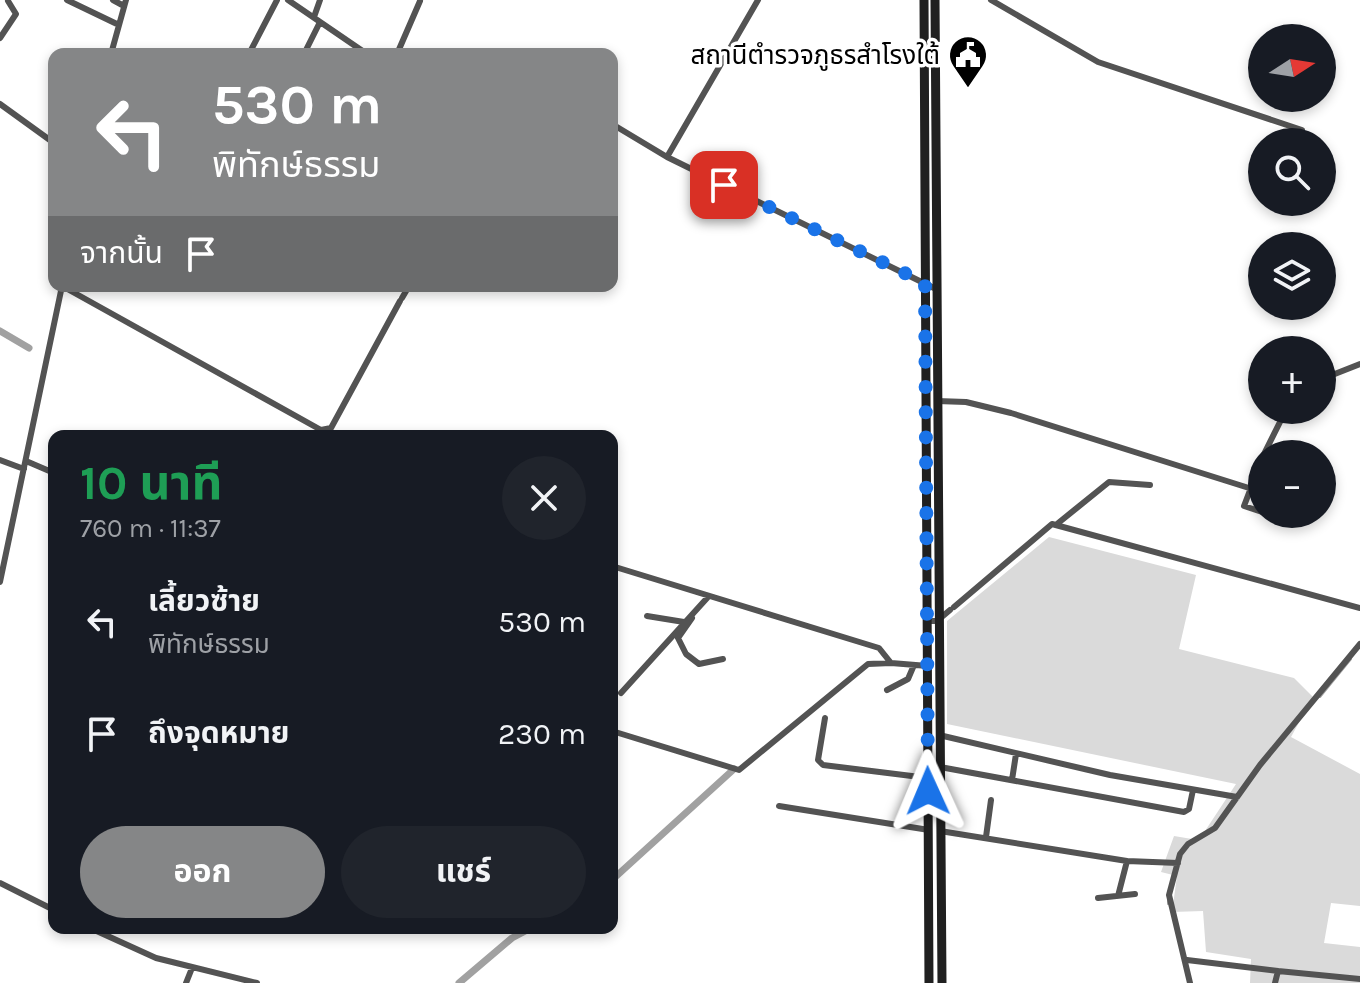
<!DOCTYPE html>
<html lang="th">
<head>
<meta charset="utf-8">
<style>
	:root { --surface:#171b24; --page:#20242c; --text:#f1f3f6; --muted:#9ea1a6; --accent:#858687 }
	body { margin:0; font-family:Karla,"Noto Sans Thai",sans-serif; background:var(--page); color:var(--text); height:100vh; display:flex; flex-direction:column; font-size:30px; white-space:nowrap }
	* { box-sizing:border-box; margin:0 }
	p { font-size:26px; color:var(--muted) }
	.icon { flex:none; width:44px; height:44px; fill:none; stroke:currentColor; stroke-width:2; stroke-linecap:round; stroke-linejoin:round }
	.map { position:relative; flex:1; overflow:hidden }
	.side { position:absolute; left:48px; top:430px; width:570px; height:504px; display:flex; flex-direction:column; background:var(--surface); border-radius:16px; box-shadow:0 4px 12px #0003 }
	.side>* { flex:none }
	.hud { position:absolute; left:48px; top:48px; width:570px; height:244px; border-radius:16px; box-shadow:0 4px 12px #0003; background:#858687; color:#fff; overflow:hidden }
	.needle { width:52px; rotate:78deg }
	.controls { position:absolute; left:1248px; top:24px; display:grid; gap:16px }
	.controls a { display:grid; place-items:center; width:88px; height:88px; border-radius:50%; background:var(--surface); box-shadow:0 4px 12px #0003; font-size:40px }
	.pin { position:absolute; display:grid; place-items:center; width:68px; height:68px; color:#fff; margin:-34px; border-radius:16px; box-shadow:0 4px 12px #0006 }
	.me { position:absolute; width:88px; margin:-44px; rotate:359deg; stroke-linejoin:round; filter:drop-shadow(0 0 6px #0008) }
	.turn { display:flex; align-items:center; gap:28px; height:168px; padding:0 32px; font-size:36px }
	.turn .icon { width:104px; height:104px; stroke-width:2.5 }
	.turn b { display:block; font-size:56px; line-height:68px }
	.then { display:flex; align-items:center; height:76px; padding:0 32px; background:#0003; gap:16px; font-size:30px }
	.round { display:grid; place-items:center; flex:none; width:84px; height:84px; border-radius:42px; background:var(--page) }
	.overview { display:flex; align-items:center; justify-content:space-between; height:136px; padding:0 32px }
	h1 { font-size:48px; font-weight:700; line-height:60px; color:#1e9e55 }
	.cta { display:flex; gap:16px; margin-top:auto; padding:16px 32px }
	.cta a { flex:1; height:92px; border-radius:48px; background:var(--accent); color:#fff; font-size:32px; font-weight:700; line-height:92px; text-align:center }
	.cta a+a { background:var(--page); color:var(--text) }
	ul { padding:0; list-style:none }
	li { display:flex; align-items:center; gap:24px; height:112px; padding:0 32px }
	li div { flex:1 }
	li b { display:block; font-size:30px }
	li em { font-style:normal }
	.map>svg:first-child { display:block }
	.green { fill:#dadada }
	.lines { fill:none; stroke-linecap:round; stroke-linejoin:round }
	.stream { stroke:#a1a1a1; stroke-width:2 }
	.canal { stroke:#a1a1a1; stroke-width:7 }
	.minor { stroke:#535353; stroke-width:6 }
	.secondary { stroke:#202020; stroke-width:9 }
	.route { stroke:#1a73e8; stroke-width:14; stroke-dasharray:0 25.2 }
	.labels { text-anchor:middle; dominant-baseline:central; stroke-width:7; stroke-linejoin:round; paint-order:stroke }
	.poi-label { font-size:26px; fill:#000; stroke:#fff; text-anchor:end }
</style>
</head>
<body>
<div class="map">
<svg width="1360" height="983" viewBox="0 0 1360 983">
	<rect width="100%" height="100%" fill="#fff"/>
	<path class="green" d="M1049,537L1196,575L1179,649L1294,678L1313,697L1291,737L1360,774V906L1331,903L1324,943L1360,947V983H1250L1251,959L1206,952L1203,911L1172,912L1177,876L1161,872L1174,836L1192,839L1205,831L1236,784L947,724V621Z"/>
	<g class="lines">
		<path class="stream" d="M1320,697L1351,659
			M1168,892V904"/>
		<path class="canal" d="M0,331L29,348
			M612,880L734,769
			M459,983L512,938L531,928"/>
		<path class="minor" d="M67,0L119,25
			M113,0L124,6
			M288,0L367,54
			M991,0L1098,62L1302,130
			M314,17L320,0
			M0,38L16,14L8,1
			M111,54L126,0
			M249,54L277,0
			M304,54L320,22
			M397,54L420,1
			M0,104L54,143
			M612,124L667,157L936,289
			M667,157L758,0
			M62,286L321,430L331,428L400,301
			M402,298L409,286
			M1322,379L1360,364
			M937,401L966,402L1011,413L1249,488
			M1264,454L1286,410
			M1262,459L1244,506L1262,512
			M0,460L24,469
			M26,461L54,473
			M1268,514L1288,521
			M1057,524L1109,482L1150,485
			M612,566L879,648L891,663L928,666
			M0,582L62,286
			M954,607L1052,524L1360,608
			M647,616L684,622
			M692,618L678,638L686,654L699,664L723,659
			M927,621H937L950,610
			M887,690L908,679L914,665
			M621,693L708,597
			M825,718L818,760L823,765L928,778
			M612,731L739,770L868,664L891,663
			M939,735L1110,775L1237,797
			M940,767L1184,812L1189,809L1193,790
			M1012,780L1016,754
			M779,806L929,830
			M940,831L1127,861L1118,896
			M986,837L991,800
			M1127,861L1178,863
			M0,883L54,910
			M1098,898L1135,894
			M90,928L156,958L257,983
			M1187,960L1278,971L1275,983
			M1278,971L1360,979
			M186,983L192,968
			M1190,983L1169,895L1180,854L1188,844L1215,828L1260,765L1360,644"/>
		<path class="secondary" d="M924,0L929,983
			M935,0L942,983"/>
	</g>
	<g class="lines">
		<path class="route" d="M724,185L925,283L928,791"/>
	</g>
	<defs>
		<symbol id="civic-pin" viewBox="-11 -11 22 30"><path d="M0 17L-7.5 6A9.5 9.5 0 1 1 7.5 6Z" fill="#000" stroke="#fff"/><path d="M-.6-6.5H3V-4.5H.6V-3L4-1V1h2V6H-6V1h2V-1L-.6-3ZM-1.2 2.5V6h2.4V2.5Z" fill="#fff"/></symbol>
	</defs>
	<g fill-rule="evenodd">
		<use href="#civic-pin" x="946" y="33" width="44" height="60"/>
	</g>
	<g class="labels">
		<g class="poi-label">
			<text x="940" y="55">สถานีตำรวจภูธรสำโรงใต้</text>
		</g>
	</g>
</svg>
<div class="controls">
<a><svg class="needle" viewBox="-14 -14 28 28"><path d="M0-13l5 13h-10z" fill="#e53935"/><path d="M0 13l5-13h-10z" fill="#9ea1a6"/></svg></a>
<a><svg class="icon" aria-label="search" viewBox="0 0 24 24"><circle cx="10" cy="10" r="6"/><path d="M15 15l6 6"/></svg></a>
<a><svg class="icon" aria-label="layers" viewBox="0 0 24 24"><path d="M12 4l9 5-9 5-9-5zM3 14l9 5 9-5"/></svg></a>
<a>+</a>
<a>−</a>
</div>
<div class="pin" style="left:724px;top:185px;background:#d93025"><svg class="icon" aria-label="arrive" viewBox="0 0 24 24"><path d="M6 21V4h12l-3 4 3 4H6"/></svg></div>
<svg class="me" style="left:928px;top:791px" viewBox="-20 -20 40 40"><path d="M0-17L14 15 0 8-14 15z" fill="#1a73e8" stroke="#fff" stroke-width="4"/></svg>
<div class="hud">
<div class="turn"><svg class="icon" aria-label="left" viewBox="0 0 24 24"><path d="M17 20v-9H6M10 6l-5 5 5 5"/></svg><div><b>530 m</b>พิทักษ์ธรรม</div></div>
<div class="then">จากนั้น<svg class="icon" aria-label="arrive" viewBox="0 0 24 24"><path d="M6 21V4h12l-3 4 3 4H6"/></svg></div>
</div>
<section class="side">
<div class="overview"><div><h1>10 นาที</h1><p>760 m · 11:37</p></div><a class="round"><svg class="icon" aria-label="close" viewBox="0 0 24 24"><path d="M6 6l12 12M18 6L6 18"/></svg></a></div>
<ul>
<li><svg class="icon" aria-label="left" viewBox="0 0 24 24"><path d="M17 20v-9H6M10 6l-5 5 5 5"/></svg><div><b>เลี้ยวซ้าย</b><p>พิทักษ์ธรรม</p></div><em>530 m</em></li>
<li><svg class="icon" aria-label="arrive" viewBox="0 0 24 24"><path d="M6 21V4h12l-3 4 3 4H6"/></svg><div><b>ถึงจุดหมาย</b></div><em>230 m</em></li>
</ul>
<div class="cta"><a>ออก</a><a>แชร์</a></div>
</section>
</div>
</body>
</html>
